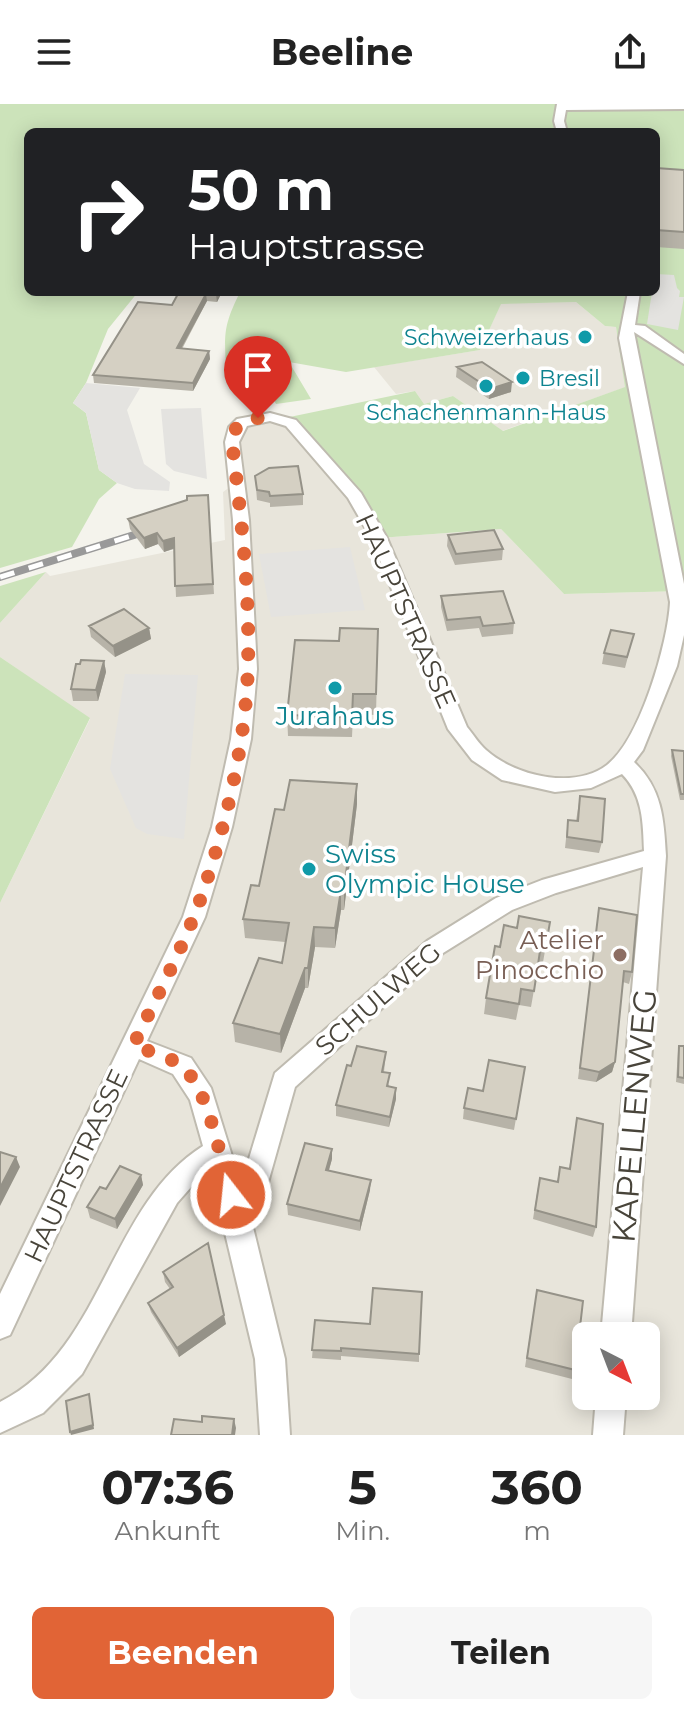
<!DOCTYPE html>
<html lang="de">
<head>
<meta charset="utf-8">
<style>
	:root { --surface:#fff; --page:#f6f6f6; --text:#222; --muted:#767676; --accent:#e16436 }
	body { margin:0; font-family:Montserrat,sans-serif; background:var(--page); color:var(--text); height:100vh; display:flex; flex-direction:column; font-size:30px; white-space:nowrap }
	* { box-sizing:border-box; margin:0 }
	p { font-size:26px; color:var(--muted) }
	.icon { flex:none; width:44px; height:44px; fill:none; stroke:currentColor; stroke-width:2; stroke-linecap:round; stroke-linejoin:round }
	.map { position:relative; height:1331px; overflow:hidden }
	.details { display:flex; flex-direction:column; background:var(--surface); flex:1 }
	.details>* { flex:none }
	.top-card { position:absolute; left:24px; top:24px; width:636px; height:168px; border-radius:12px; box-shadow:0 4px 20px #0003; background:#202124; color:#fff; overflow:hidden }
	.needle { width:52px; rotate:138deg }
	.tools { position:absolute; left:572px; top:1218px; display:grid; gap:16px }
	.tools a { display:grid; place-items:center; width:88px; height:88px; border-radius:12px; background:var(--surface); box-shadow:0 4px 20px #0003; font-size:40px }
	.pin { position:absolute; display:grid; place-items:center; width:68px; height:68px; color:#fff; margin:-82px -34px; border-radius:50% 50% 50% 0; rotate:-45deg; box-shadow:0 0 8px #0007 }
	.pin .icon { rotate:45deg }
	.me { position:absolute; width:88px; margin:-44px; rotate:344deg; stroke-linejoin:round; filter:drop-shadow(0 0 6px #0008) }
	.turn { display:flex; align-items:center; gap:28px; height:168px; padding:0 32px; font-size:36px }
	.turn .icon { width:104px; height:104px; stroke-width:2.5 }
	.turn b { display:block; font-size:56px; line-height:68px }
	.eta { display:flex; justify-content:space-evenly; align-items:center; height:136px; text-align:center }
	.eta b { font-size:48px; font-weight:700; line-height:56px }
	.primary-button { display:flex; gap:16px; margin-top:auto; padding:16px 32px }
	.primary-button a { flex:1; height:92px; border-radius:12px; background:var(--accent); color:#fff; font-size:32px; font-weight:700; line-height:92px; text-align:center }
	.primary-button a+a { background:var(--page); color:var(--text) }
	header { display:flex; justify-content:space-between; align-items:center; height:104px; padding:0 32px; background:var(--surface); font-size:36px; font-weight:700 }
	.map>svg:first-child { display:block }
	.residential { fill:#e8e5db; fill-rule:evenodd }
	.green { fill:#cce3ba }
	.parking { fill:#e4e3e0 }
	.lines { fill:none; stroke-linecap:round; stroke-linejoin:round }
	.minor-casing { stroke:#bfbbb0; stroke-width:4 }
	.minor { fill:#fff; fill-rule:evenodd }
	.rail-casing { stroke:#999; stroke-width:8 }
	.rail { stroke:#fff; stroke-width:5; stroke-dasharray:15; stroke-linecap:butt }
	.wall { fill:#b7b3a8 }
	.shaded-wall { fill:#959288 }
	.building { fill:#d5d0c3; stroke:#959288; stroke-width:2 }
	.route { stroke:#e16436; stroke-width:14; stroke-dasharray:0 25.2 }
	.culture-dot { fill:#0f9aa8; stroke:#fff; stroke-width:3 }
	.education-dot { fill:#8d6e63; stroke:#fff; stroke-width:3 }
	.labels { text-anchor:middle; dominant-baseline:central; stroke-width:7; stroke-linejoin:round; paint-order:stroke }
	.far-culture-label { font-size:22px; fill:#0d838f; stroke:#fff; text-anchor:end }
	.street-label { font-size:26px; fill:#48443a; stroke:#fff }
	.culture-label { font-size:26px; fill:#0d838f; stroke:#fff }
	.education-label { font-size:26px; fill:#785e54; stroke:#fff; text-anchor:end }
	.near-street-label { font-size:32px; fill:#48443a; stroke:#fff }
</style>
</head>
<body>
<header><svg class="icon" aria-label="menu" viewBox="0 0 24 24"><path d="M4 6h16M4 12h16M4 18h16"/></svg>Beeline<svg class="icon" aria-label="share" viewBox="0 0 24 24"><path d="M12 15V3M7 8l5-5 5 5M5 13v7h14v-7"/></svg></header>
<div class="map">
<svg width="684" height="1331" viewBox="0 0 684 1331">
	<rect width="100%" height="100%" fill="#f4f3ec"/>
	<path class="residential" d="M576,198L605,222L616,223L626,283L502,327L453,292L424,300L415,287L396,290L374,263L480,246L501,199Z
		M258,314L291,319L379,434L501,425L564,490L684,487V1331H0V799L90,615L0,553V519L46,468L50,472L225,436L223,388L237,378L234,328ZM586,1232H646V1292H586Z"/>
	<path class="green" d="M0,0H684V487L564,490L501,425L379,434L371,417L280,315L415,287L424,300L453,292L503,327L625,283L616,223L605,222L576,198L501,200L480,246L346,268L289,258L311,295L276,300L256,263L287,258L258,253L226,264C224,228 224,221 240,188H656V28H28V188H138L108,225L86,279L73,299L86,309L99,366L117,379L99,395L72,443L0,464Z
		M46,468L0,519V482Z
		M0,553L90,614L0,799Z"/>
	<path class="parking" d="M656,170L674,171L677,184L680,187L679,193H684L678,226L647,220L652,188H656Z
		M86,279L140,284L127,306L144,360L170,378L169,387L135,385L117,379L99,366L86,309L73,299Z
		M201,304L207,375L174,367L166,360L161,305Z
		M350,443L365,506L271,513L259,450Z
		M125,570L198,571L184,735L147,730L136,724L110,665Z"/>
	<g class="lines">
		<defs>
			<path id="minor" d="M557,0H684V5L566,6L564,17L567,28H557L554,17Z
				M628,188H640L635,221L645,222L684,250V260L634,228L684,480V531L677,562L643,646L634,658C662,684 664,715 666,752L631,1232H601L643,763L556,789L512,806L443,849L295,983L264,1093L251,1115L285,1255L290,1331H260L255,1255L210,1066L199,1074L177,1099L82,1270L43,1309L0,1329V1298C104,1246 108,1102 203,1042L190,996L173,970L139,955L10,1231L0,1235V1190L183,813L212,723L231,635L239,565L233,416L225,338L229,323L237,315L270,309L296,316L361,389L387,434L467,623C473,630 479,640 486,646C515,672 574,686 607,661C640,636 668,539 670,498L619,234ZM270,317L286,322L348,394L371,434L448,625L472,656L502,676L555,688L591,684L622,670C643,691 643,719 644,747L542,776L496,794L427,837L275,969L241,1081L211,984L191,954L147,937L205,813L232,723L251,635L257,565L249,416L239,338L247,322Z
				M596,1292H626L623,1331H593Z"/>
		</defs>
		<use href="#minor" class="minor-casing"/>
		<use href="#minor" class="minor"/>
		<defs>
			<path id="rail" d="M0,473L134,431"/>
		</defs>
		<use href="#rail" class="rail-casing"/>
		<use href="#rail" class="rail"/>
	</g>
	<path class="wall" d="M656,64L684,66V145L656,143Z
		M179,188H222L217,198L207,197L182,245L209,247L210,255L193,287L94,279L93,271L172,201Z
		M457,263L511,288L489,295L456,273Z
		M255,372L303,390V401L270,403V399L257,396Z
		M208,391L214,490L176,493L174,445L164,448L158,440L145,445L130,425L128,415Z
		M448,431L503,445L502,456L455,461L447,442Z
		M441,492L514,519L513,530L482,533L479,524L447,527L441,503Z
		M89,522L149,524L151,535L115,553L91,533Z
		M378,525L376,611L353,610L352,633L288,632L287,611L339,537Z
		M631,541L625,564L602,560L604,549Z
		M104,557L106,568L98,597H73L71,585Z
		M672,646L684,647V696H680L671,652Z
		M580,692L602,738L599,749L565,744L568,716L576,717Z
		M357,700L344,806H341L335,844L315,843L308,884H305L281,949L235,938L233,919L282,859L285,838L245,834L243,815L259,782L284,706Z
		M599,804L632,868L629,880L623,878L615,958L612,968L596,978L578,975Z
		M550,818L542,864L538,863L531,903L519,901L516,916L484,910L486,894L517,824Z
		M679,942H684V980L676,978L678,947Z
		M386,948L384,968L389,982L396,995L389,1023L336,1012V1001L351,962Z
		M525,963L514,1026L463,1015L464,1004L483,987Z
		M577,1014L596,1123L593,1133L533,1115L538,1083L557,1078L560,1063L569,1065Z
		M332,1055L329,1066L370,1086L360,1127L288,1111L287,1100Z
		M141,1071L143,1081L117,1125L90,1114L87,1103L106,1085Z
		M163,1168L226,1220L179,1253L151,1208L148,1199L170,1185L165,1178Z
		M537,1186L575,1266L572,1275L525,1263Z
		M315,1216L419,1250V1258L341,1252V1256L312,1254Z"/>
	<path class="shaded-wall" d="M217,188H222L217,198L216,190Z
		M206,190L207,197L177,252V244Z
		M209,247L210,255L193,287V279Z
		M512,278L511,288L489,295L490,285Z
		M157,429L158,440L145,445L144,434Z
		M174,434L175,444L164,448L163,437Z
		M149,524L151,535L115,553L113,542Z
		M104,557L106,568L98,597L96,586Z
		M357,680V700L344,806V786Z
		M341,786V806L335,844V824Z
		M314,823L315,843L308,884V864Z
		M305,864V884L281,949L280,930Z
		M615,958L612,968L596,978L599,968Z
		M396,984V995L389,1023L390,1013Z
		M332,1045V1055L326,1076V1066Z
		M16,1053L20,1063L0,1102V1084Z
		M141,1071L143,1081L117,1125L115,1115Z
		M371,1076L370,1086L360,1127V1117Z
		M224,1211L226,1220L179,1253L177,1244Z
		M89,1290L94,1325L71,1331L70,1328Z
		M234,1315L236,1324L235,1331H232Z"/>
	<path class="building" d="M656,64L684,66V128L656,126Z
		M179,188H217L216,190H206L177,244L209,247L193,279L93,271L138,198L172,201Z
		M482,258L512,278L490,285L457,263Z
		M298,362L303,390L270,392L269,388L257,386L255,372L269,364Z
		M208,391L213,480L175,482L174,434L163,437L157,429L144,434L128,415L187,396V392Z
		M494,426L503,445L456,450L448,431Z
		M503,487L514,519L483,522L480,513L447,516L441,492Z
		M124,505L149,524L113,542L89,522Z
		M340,524L378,525L376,590H353L352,613L287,611L295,536L339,537Z
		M611,526L634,530L627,553L604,549Z
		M81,556L104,557L96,586L71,585L76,560H80Z
		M672,646L684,647V690H681Z
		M290,676L357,680L344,786H341L335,824L314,823L308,864H305L280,930L233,919L259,854L282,859L289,819L243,815L251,781L259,782L275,705L284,706Z
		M580,692L605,695L602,738L567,733L568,716L578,717Z
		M599,804L637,811L632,868L624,867L615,958L599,968L580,964Z
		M519,812L550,818L545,847H540L534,887L521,885L519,900L486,894L495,842L500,843L504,821L517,824Z
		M357,942L386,948L382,968L390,969L387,982L396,984L390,1013L336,1001L347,961L351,962Z
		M679,942H684V974L678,973Z
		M489,956L525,963L516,1015L464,1004L468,984L483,987Z
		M577,1014L603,1020L596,1123L535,1106L540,1074L558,1078L560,1063L570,1065Z
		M305,1039L332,1045L326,1066L371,1076L360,1117L287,1100Z
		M0,1048L16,1053L0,1084Z
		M120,1062L141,1071L115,1115L87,1103L100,1083L106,1085Z
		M208,1139L224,1211L177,1244L148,1199L173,1183L163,1168Z
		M373,1184L422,1188L419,1250L341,1244V1247L312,1246L315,1216L370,1220Z
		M537,1186L583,1197L575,1266L527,1254Z
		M89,1290L93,1321L70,1328L66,1297Z
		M202,1312L234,1315L232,1331H171L174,1315L202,1318Z"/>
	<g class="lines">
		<path class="route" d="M231,1091C220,1056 209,981 179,960C165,951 148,947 133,942C158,890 187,837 205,782C228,713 246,635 248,562C250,487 241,412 232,338C234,320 242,317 258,314"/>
	</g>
	<g class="culture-dot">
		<circle cx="585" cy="233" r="8"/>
		<circle cx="523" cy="274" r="8"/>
		<circle cx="486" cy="282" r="8"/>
		<circle cx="335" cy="584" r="8"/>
		<circle cx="309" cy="765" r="8"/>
	</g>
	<circle class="education-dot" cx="620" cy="851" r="8"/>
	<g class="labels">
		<g class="far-culture-label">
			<text x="569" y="233">Schweizerhaus</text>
			<text x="539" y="274" text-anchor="start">Bresil</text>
			<text x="486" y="308" text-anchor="middle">Schachenmann-Haus</text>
		</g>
		<g class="street-label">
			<text transform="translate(406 507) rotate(66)">HAUPTSTRASSE</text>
			<text transform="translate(378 895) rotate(-41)">SCHULWEG</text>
			<text transform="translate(76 1062) rotate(-65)">HAUPTSTRASSE</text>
		</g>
		<g class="culture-label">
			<text x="335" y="612">Jurahaus</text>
			<text x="325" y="750" text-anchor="start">Swiss<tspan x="325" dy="30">Olympic House</tspan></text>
		</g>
		<g class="education-label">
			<text x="604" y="836">Atelier<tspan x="604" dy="30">Pinocchio</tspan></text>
		</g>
		<g class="near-street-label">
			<text transform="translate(634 1012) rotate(-85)">KAPELLENWEG</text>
		</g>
	</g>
</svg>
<div class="tools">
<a><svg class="needle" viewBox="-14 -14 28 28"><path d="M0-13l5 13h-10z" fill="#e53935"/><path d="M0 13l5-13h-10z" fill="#767676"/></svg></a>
</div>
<div class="pin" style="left:258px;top:314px;background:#d93025"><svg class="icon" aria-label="arrive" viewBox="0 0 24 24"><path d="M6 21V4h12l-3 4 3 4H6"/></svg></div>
<svg class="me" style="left:231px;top:1091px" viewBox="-20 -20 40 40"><circle r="17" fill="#e16436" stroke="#fff" stroke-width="3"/><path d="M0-11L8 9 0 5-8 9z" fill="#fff"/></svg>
<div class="top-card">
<div class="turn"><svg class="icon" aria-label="right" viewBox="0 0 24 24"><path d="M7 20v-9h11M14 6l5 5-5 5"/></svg><div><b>50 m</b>Hauptstrasse</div></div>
</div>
</div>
<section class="details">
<div class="eta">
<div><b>07:36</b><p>Ankunft</p></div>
<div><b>5</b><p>Min.</p></div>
<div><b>360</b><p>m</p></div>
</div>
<div class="primary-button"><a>Beenden</a><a>Teilen</a></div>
</section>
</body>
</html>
